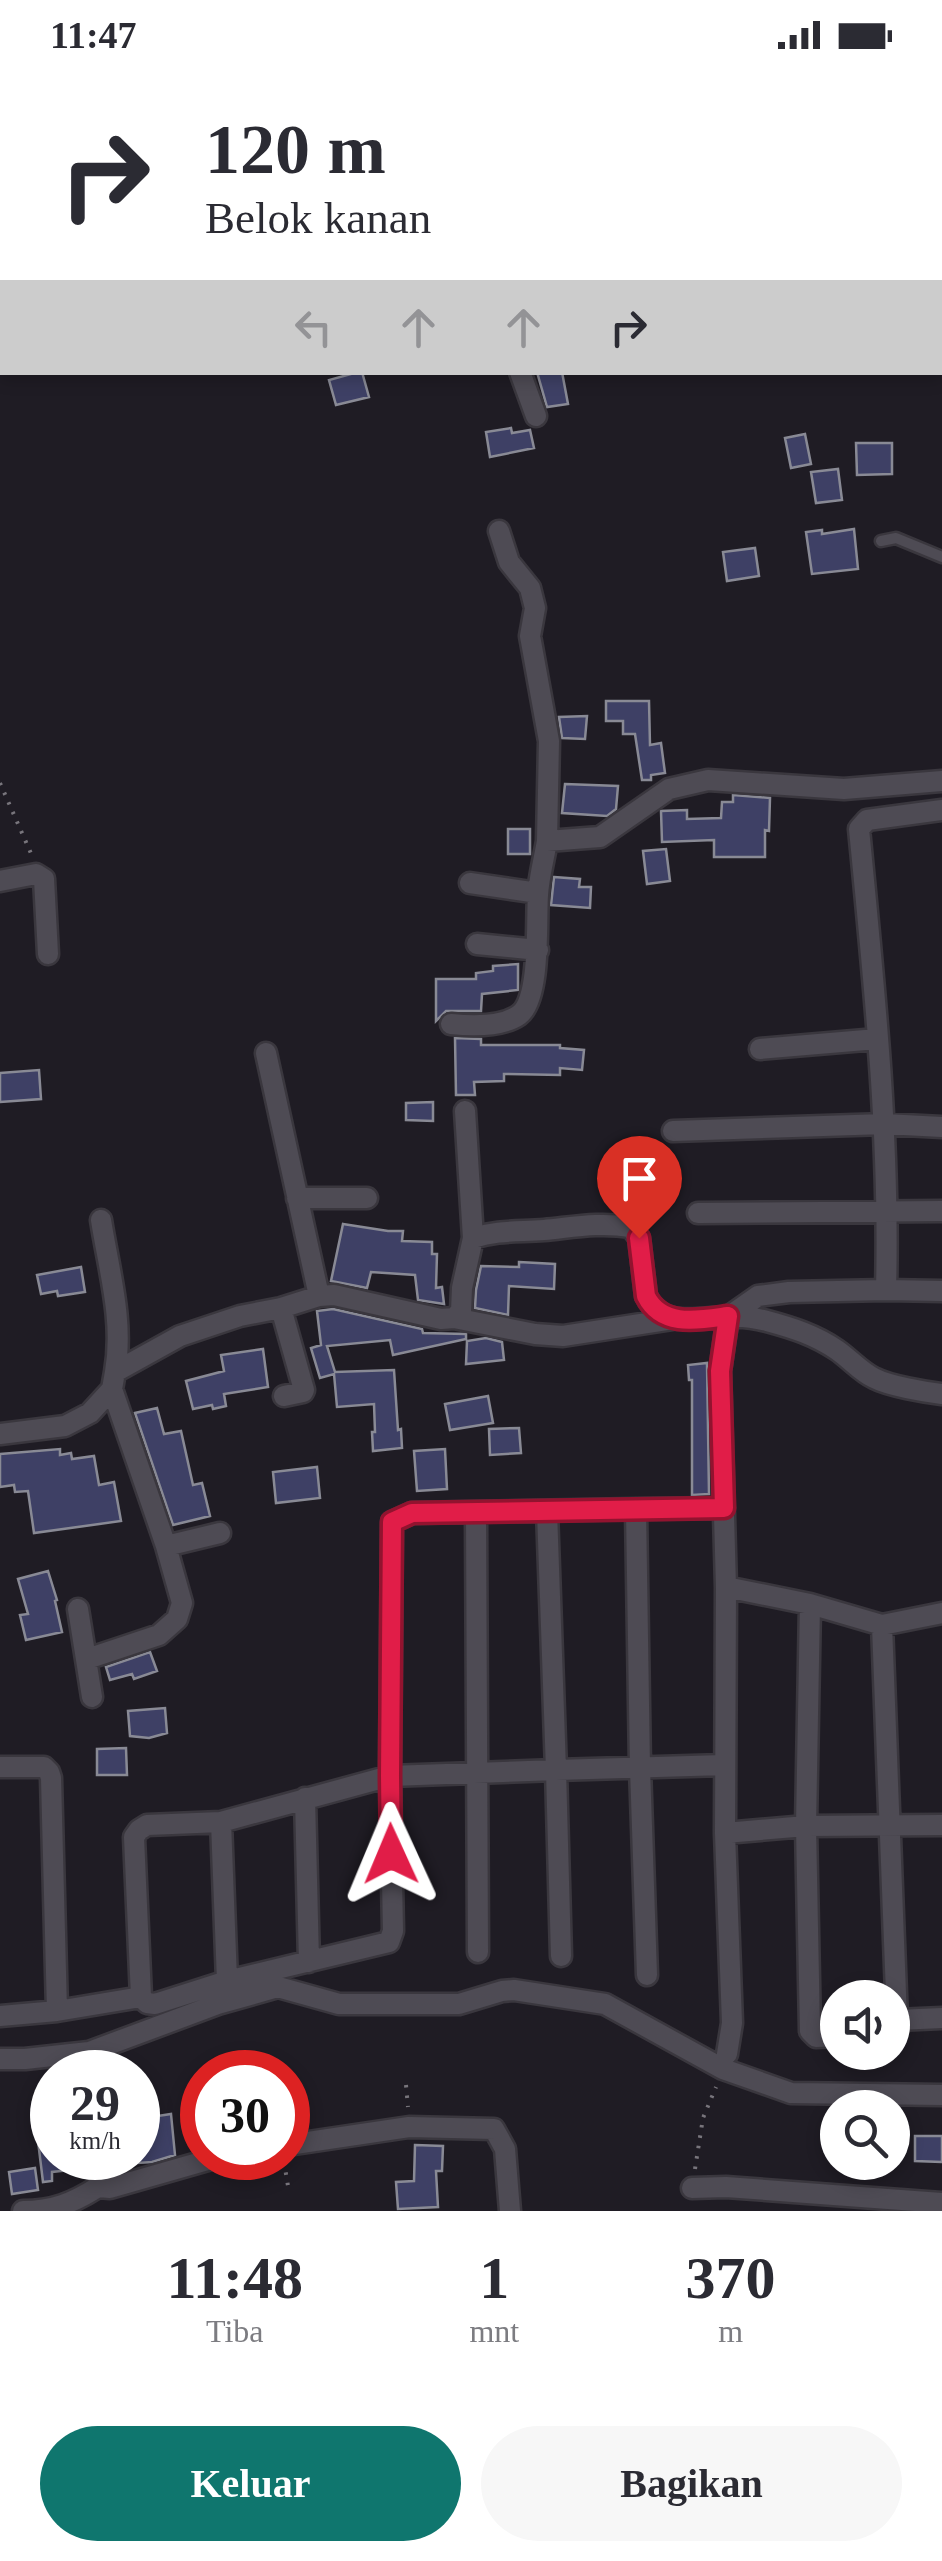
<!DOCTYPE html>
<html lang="id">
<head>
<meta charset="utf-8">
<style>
	:root { --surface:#fff; --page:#f7f7f7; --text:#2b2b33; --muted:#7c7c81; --accent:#0f766e }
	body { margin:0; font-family:"Times New Roman",serif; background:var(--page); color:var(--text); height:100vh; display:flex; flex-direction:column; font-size:38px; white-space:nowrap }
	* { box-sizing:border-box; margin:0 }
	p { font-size:32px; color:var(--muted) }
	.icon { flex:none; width:55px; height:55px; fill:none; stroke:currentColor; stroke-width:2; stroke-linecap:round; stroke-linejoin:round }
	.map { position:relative; height:2141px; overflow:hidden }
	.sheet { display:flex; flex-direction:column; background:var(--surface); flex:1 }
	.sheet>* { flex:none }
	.guide { position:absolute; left:0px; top:0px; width:942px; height:305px; box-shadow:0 5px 15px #0003; background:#fff; color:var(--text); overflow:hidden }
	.tools { position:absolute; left:820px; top:1910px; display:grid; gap:20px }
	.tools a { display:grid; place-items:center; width:90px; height:90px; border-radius:50%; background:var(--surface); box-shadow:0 5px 15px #0003; font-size:50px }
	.speed { position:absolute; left:30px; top:1980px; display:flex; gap:20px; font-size:50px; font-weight:700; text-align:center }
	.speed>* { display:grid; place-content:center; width:130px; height:130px; border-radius:50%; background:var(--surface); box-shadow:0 5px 15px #0003; line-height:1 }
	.speed small { font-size:25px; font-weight:400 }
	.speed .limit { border:15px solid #d22; background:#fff; color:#111 }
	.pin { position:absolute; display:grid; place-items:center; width:85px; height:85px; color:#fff; margin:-102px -42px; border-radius:50% 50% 50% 0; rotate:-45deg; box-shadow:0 0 10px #0007 }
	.pin .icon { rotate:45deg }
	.me { position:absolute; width:110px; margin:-55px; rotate:359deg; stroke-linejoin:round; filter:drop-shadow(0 0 8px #0008) }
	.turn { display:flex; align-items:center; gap:35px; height:210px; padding:0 40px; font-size:45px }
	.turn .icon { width:130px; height:130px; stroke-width:2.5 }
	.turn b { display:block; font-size:70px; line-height:85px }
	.lanes { display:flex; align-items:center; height:95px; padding:0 40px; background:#0003; justify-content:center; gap:50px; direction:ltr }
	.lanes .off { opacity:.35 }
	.eta { display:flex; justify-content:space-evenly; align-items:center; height:170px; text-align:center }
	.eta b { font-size:60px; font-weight:700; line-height:70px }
	.action { display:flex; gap:20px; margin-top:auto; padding:20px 40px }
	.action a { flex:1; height:115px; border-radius:60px; background:var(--accent); color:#fff; font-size:40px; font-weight:700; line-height:115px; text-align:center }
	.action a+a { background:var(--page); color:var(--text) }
	.status { display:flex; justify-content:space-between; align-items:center; height:70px; padding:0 50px; background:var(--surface); direction:ltr }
	.status svg { height:28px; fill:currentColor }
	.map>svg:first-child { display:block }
	.building { fill:#3e4065; stroke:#898a95; stroke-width:2.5 }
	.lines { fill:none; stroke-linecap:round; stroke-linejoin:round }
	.service-casing { stroke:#3a373e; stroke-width:15 }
	.minor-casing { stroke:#3a373e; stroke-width:25 }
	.tertiary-casing { stroke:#3a373e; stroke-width:30 }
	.path { stroke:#78757c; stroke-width:4; stroke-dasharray:2.5 8; stroke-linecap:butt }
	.service { stroke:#4e4b54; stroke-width:10 }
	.minor { stroke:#4e4b54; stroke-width:20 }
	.tertiary { stroke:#4e4b54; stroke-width:25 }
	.route-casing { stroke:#92132f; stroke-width:25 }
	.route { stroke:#e11d48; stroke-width:18 }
</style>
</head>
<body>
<div class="status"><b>11:47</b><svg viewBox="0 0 49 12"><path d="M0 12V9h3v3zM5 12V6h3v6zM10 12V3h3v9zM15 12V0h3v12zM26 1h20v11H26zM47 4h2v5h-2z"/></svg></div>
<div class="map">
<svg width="942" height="2141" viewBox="0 0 942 2141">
	<rect width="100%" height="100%" fill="#1f1c24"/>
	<path class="building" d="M358,302H362L369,327L336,335L329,310Z
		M537,302H562L568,334L547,337Z
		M511,358L512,363L530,360L534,378L490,387L486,362Z
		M805,364L811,394L791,398L785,368Z
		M856,373H892V404L857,405Z
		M838,399L842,430L816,433L811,402Z
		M854,459L858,499L812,504L806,462L822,460V464Z
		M755,478L759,506L727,511L723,482Z
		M606,631H649L650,675L661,673L665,703L651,705V710H642L635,664H623V651H606Z
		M587,646L585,669L562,668L559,647Z
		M565,714L618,716L616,739L607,746L562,743Z
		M733,725L770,728L769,761L765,760V787H714V770L662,772L661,741L687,740V749L721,748L722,732H733Z
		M508,759H530V784H508Z
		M666,779L670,811L647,814L643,781Z
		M554,807L580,809L579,817H591L590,838L551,835Z
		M518,894V920L482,924L481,941H446L436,951V909H476V903L493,901V896Z
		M455,968L481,969V975H560V978L584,980L582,1000L560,998V1005L504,1004V1011L474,1012L475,1025H456Z
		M39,1000L41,1029L0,1032V1003Z
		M433,1032V1051L406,1050V1033Z
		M343,1154L388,1161H403L402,1171L432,1172V1184H437L436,1218L442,1217L444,1234L418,1230L415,1205L371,1202L367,1218L331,1211Z
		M519,1192L555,1194L554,1219L509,1216L508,1245L475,1238L476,1220L481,1196L519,1197Z
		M81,1197L85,1222L58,1226L57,1221L41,1224L37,1205Z
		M333,1239L422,1259L423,1263L466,1264V1269L393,1285L390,1270L327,1276L335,1302L394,1300L398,1360L401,1359L402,1378L373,1381L372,1362H375L374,1334L337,1337L334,1304L320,1308L311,1278L321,1275L317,1241Z
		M486,1268L502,1272L504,1290L466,1294L467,1271Z
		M263,1279L268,1317L224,1324L226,1336L213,1339L212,1335L193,1339L186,1311L224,1301L221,1285Z
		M707,1293L709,1424L692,1425V1310H689L688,1295Z
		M488,1326L493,1353L450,1360L445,1334Z
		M157,1338L164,1364L181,1361L193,1415L202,1413L210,1446L173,1455L135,1343Z
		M519,1358L521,1383L490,1385L489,1359Z
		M60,1379V1385L71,1383L72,1389L94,1386L99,1415L114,1412L121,1451L34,1463L28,1421L15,1422L14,1415L0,1417V1384Z
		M445,1379L447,1419L417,1421L414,1381Z
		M317,1397L320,1428L276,1433L273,1402Z
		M48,1501L57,1530L55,1531L62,1562L26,1570L20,1545L28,1544L18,1509Z
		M150,1582L157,1601L134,1609L132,1604L110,1610L106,1597Z
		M165,1638L167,1663L149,1668L130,1666L128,1641Z
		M126,1678L127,1705H97V1679Z
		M171,2044L175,2085L152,2092L138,2093V2049Z
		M915,2066H942V2092L915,2091Z
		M52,2070V2088H69L71,2100L52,2102V2111L43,2112L38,2071Z
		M415,2075L443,2076L442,2101H436L438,2137L398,2139L396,2112L414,2111Z
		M35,2098L38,2120L12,2124L9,2102Z"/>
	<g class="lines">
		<defs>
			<path id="service" d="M881,471L896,468L942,487"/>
			<path id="minor" d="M482,0V2
				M208,2V0
				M520,302L536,346
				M499,461L509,492L530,518L535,538L530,566L549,671L547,771
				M0,811L36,804L44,809L48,884
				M470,813L538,823
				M477,874L538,880
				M451,954C471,956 502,957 519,945C541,929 536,851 538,825C539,807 544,789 547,771L600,767L669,719L708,710L844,719L942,711
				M760,979L877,969
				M266,983L319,1226
				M465,1041L473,1168
				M673,1061L885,1054L942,1057
				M297,1128H367
				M698,1143L942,1141
				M101,1150C109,1201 124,1251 115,1302
				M886,1220L942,1221
				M281,1238L304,1320L303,1322L284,1326
				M454,1248L535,1264L563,1266L673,1249
				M0,1364L65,1356L90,1343L112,1319L115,1302L180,1266L240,1246L281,1238L319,1226L334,1225L441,1249L454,1248L461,1241L462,1218L473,1168C497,1160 519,1162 544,1160C575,1157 599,1152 631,1157L639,1168L646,1226C663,1260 698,1247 729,1247C741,1246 755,1248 767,1251C793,1258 815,1265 837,1280C850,1289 861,1302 874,1308C889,1316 925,1322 942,1324
				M547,1441L556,1700L724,1695
				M476,1442L478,1882
				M166,1476L220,1463
				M726,1517L810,1534L882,1555L942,1543
				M810,1534L806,1756L942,1755
				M78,1539L92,1627
				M882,1555L897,1950
				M87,1589L159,1565L177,1549L182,1533L166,1476L112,1319
				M0,1697H44L49,1702L51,1708L57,1941
				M305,1728L309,1892
				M221,1752L227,1911
				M725,1763L806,1756L810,1961L816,1967L838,1966
				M561,1886L556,1700L390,1706L221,1752L147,1755L139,1760L134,1767L141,1927L147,1933L155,1934L227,1911L389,1872L393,1861L390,1706L392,1452L412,1443L636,1439
				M647,1905L640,1698L636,1439L724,1438
				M0,1946L57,1941L141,1927
				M894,1961L897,1960V1950L942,1948
				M89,1982L218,1934L278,1917L339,1934H459L502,1921L514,1920L605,1934L723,1999L791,2023L942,2025
				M727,1984L732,1953L725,1763L726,1517L720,1301L728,1247L758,1226L789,1222L886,1220C890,1066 874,913 859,759L867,750L942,740
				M0,1989H25L89,1982L96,2002
				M288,2075L409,2057L494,2059L505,2079L510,2141
				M101,2088L98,2117L110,2118L215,2088
				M692,2118L726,2117L942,2133
				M23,2141C53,2141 73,2133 98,2117"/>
			<path id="tertiary" d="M805,0L807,2
				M940,187L942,188"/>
		</defs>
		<use href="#service" class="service-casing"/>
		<use href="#minor" class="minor-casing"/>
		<use href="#tertiary" class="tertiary-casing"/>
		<path class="path" d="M0,713L33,788
			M406,2015L408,2037
			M284,2092L288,2116
			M695,2099L703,2048L716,2017"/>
		<use href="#service" class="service"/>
		<use href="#minor" class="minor"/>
		<use href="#tertiary" class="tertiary"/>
	</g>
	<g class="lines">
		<defs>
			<path id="route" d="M391,1784L390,1706L392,1452L412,1443L724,1438L720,1301L728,1246C699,1250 662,1258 646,1226L639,1168"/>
		</defs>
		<use href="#route" class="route-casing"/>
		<use href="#route" class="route"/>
	</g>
</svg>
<div class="tools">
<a><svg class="icon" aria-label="sound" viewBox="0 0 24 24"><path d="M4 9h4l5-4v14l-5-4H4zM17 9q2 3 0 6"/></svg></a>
<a><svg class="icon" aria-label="search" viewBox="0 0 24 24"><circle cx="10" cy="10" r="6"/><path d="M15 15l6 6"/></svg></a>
</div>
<div class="speed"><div>29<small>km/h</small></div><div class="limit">30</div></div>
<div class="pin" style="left:639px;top:1168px;background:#d93025"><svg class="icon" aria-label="arrive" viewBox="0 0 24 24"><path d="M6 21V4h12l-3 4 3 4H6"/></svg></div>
<svg class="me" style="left:391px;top:1784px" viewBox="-20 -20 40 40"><path d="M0-17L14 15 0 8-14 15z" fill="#e11d48" stroke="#fff" stroke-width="4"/></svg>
<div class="guide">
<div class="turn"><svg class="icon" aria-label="right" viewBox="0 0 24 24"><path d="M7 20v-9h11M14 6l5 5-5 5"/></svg><div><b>120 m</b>Belok kanan</div></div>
<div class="lanes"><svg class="icon off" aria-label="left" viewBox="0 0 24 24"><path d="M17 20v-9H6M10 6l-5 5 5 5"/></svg><svg class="icon off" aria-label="ahead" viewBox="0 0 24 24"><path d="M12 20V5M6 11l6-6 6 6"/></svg><svg class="icon off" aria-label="ahead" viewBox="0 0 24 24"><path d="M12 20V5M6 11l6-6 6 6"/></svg><svg class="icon" aria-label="right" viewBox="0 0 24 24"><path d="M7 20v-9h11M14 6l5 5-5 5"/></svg></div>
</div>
</div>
<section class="sheet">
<div class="eta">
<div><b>11:48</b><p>Tiba</p></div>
<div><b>1</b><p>mnt</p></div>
<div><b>370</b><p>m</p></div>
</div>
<div class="action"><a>Keluar</a><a>Bagikan</a></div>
</section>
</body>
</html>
